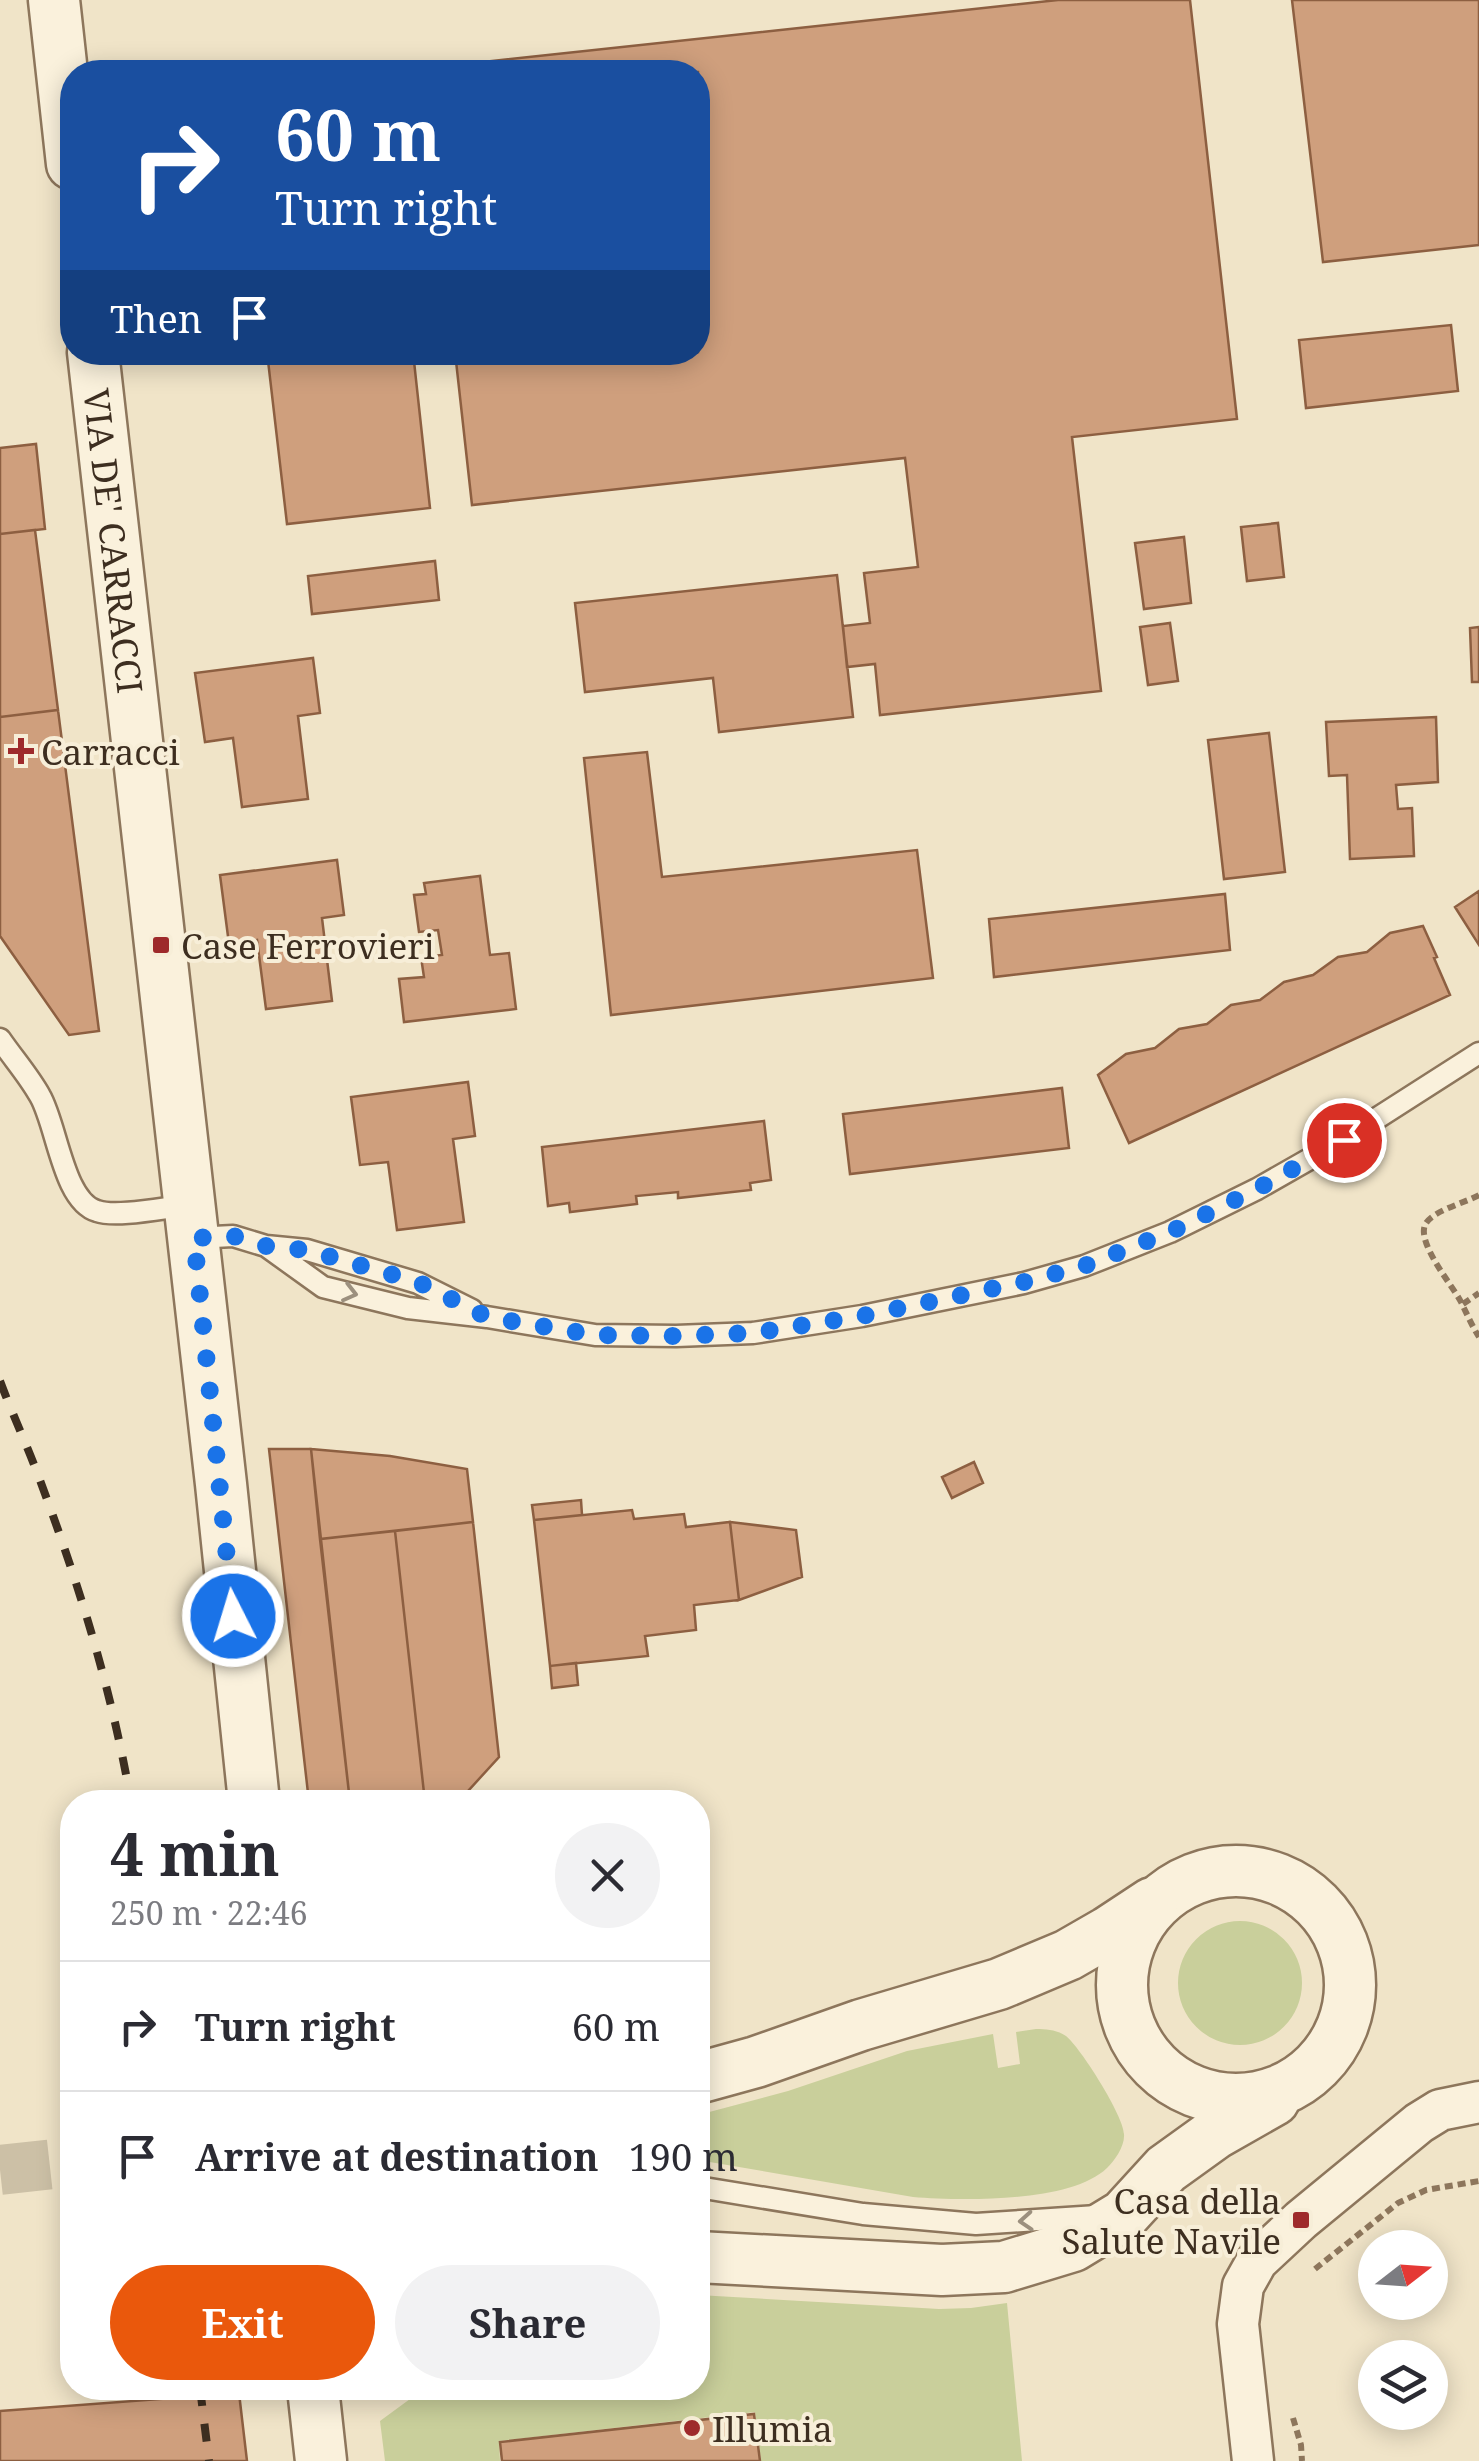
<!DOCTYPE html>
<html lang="en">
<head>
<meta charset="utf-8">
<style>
	:root { --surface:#fff; --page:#f2f2f3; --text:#2b2b33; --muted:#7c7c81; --line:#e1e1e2; --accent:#ea580c }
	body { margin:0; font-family:"Noto Serif",serif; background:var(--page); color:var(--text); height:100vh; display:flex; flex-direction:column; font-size:38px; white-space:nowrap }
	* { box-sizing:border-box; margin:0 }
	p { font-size:32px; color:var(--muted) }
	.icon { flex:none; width:55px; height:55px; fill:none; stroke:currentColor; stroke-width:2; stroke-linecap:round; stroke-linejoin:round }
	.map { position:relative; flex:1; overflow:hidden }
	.panel { position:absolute; left:60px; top:1790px; width:650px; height:610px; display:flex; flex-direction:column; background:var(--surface); border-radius:40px; box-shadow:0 5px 25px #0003 }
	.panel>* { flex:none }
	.top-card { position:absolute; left:60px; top:60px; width:650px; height:305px; border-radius:40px; box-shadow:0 5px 25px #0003; background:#1a4fa0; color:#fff; overflow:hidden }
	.needle { width:65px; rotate:73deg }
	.controls { position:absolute; left:1358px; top:2230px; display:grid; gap:20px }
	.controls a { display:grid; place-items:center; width:90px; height:90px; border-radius:50%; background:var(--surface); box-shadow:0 5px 25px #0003; font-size:50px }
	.pin { position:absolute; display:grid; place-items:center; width:85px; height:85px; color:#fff; margin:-42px; border:5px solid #fff; border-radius:50%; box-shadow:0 2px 10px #0007 }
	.me { position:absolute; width:110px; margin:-55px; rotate:355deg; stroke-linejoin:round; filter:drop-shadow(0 0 8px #0008) }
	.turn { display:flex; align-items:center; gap:35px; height:210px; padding:0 50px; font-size:45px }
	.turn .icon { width:130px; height:130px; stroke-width:2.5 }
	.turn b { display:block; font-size:70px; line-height:85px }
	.then { display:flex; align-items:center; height:95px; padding:0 50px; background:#0003; gap:20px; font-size:38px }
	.round { display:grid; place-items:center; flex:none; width:105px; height:105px; border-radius:52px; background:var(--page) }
	.summary { display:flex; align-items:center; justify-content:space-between; height:170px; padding:0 50px }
	h1 { font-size:60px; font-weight:700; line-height:75px }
	.primary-button { display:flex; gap:20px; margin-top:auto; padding:20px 50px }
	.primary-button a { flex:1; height:115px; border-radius:60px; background:var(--accent); color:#fff; font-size:40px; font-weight:700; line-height:115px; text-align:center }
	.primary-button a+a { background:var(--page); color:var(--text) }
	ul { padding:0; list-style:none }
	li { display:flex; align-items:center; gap:30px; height:130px; padding:0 50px; border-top:2px solid var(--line) }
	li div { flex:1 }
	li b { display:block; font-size:38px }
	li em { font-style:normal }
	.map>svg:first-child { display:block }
	.green { fill:#c9cf9b }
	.building { fill:#cf9f7d; stroke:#8d5f41; stroke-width:2.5 }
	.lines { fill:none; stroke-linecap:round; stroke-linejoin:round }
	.tertiary-tunnel { stroke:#ccc0a6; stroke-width:50; stroke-dasharray:50 25; stroke-linecap:butt }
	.service-casing { stroke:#8d765c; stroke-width:25 }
	.minor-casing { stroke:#8d765c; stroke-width:45 }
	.tertiary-casing { stroke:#8d765c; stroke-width:55 }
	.path { stroke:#8d765c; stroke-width:6; stroke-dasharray:8 5; stroke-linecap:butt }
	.service { stroke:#faf1dc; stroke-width:20 }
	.minor { stroke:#faf1dc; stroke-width:40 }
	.tertiary { stroke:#faf1dc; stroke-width:50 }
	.rail { stroke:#3d2e20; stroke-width:8; stroke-dasharray:18 18; stroke-linecap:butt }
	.oneway { stroke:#9c907e }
	.route { stroke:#1a73e8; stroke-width:18; stroke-dasharray:0 32.4 }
	.poi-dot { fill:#9e2a2b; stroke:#f7eed8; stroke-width:4 }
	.labels { text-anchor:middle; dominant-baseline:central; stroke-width:8; stroke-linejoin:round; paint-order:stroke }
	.street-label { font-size:35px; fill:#3d2e20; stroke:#f7eed8 }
	.poi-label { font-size:35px; fill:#3d2e20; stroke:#f7eed8; text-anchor:start }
</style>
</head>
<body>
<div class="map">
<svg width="1479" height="2461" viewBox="0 0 1479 2461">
	<rect width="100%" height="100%" fill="#f0e4c8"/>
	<path class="green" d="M1178 1983a62 62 0 1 1 124 0a62 62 0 1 1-124 0Z
		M1036,2029C1047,2029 1057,2030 1066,2036C1080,2047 1124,2116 1124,2134C1125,2146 1115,2160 1107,2168C1071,2203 962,2201 913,2197L698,2160V2115L788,2091L907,2051L993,2034L998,2068L1020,2064L1016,2032Z
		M698,2295L939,2309L971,2308L1007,2303L1022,2461H761L755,2412L499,2441L500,2461H385L380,2421L425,2388H698Z"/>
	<path class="building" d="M1058,0H1190L1237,419L1072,437L1101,691L880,715L875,664L847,667L843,626L870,623L864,573L918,567L905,458L472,505L455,352H698V72H437V67Z
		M1292,0H1479V245L1323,262Z
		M1451,325L1458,391L1306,408L1299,340Z
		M267,352H413L430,508L287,524Z
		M36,444L45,529L0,534V448Z
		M1278,523L1284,577L1247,581L1241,527Z
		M35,530L58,710L0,717V534Z
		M1184,537L1191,603L1144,609L1135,543Z
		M435,561L439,600L312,614L308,576Z
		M837,575L853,717L719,732L713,678L585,692L575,603Z
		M1170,623L1178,681L1148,685L1140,627Z
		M1479,627V682H1472L1470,628Z
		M313,658L320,713L298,716L308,799L242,807L233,738L205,742L195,673Z
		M58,710L99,1031L69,1035L0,936V717Z
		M1436,717L1438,782L1396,785L1398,809L1412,808L1414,856L1350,859L1347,775L1329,776L1326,722Z
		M1269,733L1285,872L1224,879L1208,740Z
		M647,752L662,877L917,850L933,978L611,1015L584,758Z
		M337,860L344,915L322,918L332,1001L266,1009L257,940L229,944L220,875Z
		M480,876L490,955L509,953L516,1009L404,1022L399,979L424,977L421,957L442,955L438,930L419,932L414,895L426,894L424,883Z
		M1479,891V945L1455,907Z
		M1225,894L1230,950L994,977L989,919Z
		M1423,926L1437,957L1434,958L1450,995L1129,1143L1098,1075L1126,1054L1155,1048L1179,1029L1207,1024L1231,1005L1260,1000L1284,982L1313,975L1338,957L1367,952L1390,933Z
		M468,1082L475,1136L453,1139L464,1222L397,1230L388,1162L360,1165L351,1097Z
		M1062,1088L1069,1148L850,1174L843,1114Z
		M764,1121L771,1180L750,1183L751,1190L678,1198V1192L636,1196L637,1204L570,1212L569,1203L548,1206L542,1147Z
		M269,1449H311L350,1802H309Z
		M311,1449L390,1456L467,1469L473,1522L320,1539Z
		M974,1462L983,1483L952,1498L942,1477Z
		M581,1500L582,1515L534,1520L532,1505Z
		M632,1510L634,1519L684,1514L686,1527L730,1522L739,1600L694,1605L696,1630L645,1636L648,1656L550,1666L534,1520Z
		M473,1522L499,1757L458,1802H425L395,1531Z
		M730,1522L796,1530L802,1577L739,1600Z
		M395,1531L425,1802H350L320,1539Z
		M576,1663L578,1685L552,1688L550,1666Z
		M239,2393L247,2461H0V2411Z
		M754,2414L760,2461H502L500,2442Z"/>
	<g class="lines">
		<path class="tertiary-tunnel" d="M0,2170L72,2162"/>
		<defs>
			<path id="service" d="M0,1039C13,1058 29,1076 40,1096C57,1125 63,1201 97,1211C117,1218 167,1207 190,1205
				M194,1238L233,1236L266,1246L307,1250L418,1283L472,1310
				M266,1246L323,1287L408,1308L487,1317L595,1335L676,1336L753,1333L862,1316L1024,1283L1084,1266L1170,1232L1257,1189L1343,1140L1479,1053
				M698,2187L863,2214L976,2224L1097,2216"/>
			<path id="minor" d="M1253,2461L1238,2324L1243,2286L1257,2261L1301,2220L1419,2123L1440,2110L1479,2102"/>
			<g id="tertiary">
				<path d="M54,0L72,164"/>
				<path id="s1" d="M93,352L221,1484L254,1802"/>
				<circle cx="1236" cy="1985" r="114"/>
				<path d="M698,2078L756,2062L861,2025L999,1984L1068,1955L1108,1932L1152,1903"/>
				<path d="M698,2257L942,2270L1004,2267L1073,2246L1124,2215L1166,2169L1216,2133L1274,2100"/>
				<path d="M313,2388L321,2461"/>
			</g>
		</defs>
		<use href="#service" class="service-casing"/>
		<use href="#minor" class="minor-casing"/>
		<use href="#tertiary" class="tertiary-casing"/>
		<path class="path" d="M1479,1195C1465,1203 1431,1211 1425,1225C1417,1244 1453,1286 1461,1302C1467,1314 1472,1326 1479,1337
			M1463,1304L1479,1293
			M1315,2269L1398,2203L1426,2190L1479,2181
			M1293,2418L1301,2445L1302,2461"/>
		<use href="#service" class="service"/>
		<use href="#minor" class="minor"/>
		<use href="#tertiary" class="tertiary"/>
		<path class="rail" d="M0,1381C12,1413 26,1443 38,1475C78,1581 112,1690 131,1802
			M200,2388L209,2461"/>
	</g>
	<defs><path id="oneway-chevron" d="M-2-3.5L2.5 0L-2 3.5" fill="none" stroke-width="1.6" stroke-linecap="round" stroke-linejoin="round" transform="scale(2.5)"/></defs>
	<g class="oneway">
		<use href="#oneway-chevron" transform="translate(350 1293) rotate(14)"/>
		<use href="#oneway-chevron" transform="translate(1026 2221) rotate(176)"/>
	</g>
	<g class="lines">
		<path class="route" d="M233,1616L194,1238L233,1236L266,1246L307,1250L418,1282L487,1317L595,1335L676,1336L753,1333L862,1316L1024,1282L1084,1266L1170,1232L1257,1189L1344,1140"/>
	</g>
	<g class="poi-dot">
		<path d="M16 736h10v10h10v10h-10v10h-10v-10h-10v-10h10z"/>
		<rect x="151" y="935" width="20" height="20" rx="5"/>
		<rect x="1291" y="2210" width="20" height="20" rx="5"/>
		<circle cx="692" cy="2428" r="10"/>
	</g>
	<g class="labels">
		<g class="street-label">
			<text stroke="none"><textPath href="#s1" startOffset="190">VIA DE' CARRACCI</textPath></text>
		</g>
		<g class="poi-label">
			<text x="41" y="751">Carracci</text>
			<text x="181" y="945">Case Ferrovieri</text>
			<text x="1281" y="2200" text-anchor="end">Casa della<tspan x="1281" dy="40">Salute Navile</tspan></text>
			<text x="712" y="2428">Illumia</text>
		</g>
	</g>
</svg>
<div class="controls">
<a><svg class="needle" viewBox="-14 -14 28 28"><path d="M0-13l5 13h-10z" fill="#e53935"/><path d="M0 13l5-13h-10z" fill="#7c7c81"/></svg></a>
<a><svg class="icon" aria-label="layers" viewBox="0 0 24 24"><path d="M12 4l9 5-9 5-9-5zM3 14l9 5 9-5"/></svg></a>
</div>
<div class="pin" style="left:1344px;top:1140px;background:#d93025"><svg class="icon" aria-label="arrive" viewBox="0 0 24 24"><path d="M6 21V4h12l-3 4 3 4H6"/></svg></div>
<svg class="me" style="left:233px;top:1616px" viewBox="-20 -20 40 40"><circle r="17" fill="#1a73e8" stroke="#fff" stroke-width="3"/><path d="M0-11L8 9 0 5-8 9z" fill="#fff"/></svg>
<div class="top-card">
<div class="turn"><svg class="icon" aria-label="right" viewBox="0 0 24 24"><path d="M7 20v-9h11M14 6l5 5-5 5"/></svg><div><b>60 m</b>Turn right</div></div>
<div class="then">Then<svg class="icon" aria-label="arrive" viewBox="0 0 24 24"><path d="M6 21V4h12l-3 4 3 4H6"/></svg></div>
</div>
<section class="panel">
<div class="summary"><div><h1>4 min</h1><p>250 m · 22:46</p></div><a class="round"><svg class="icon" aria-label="close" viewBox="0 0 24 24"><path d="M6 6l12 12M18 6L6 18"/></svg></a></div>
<ul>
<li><svg class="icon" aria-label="right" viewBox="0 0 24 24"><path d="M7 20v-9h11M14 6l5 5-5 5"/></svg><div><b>Turn right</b></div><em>60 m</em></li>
<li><svg class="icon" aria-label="arrive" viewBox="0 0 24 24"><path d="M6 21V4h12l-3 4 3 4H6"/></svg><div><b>Arrive at destination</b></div><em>190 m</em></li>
</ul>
<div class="primary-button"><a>Exit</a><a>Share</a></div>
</section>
</div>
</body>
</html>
